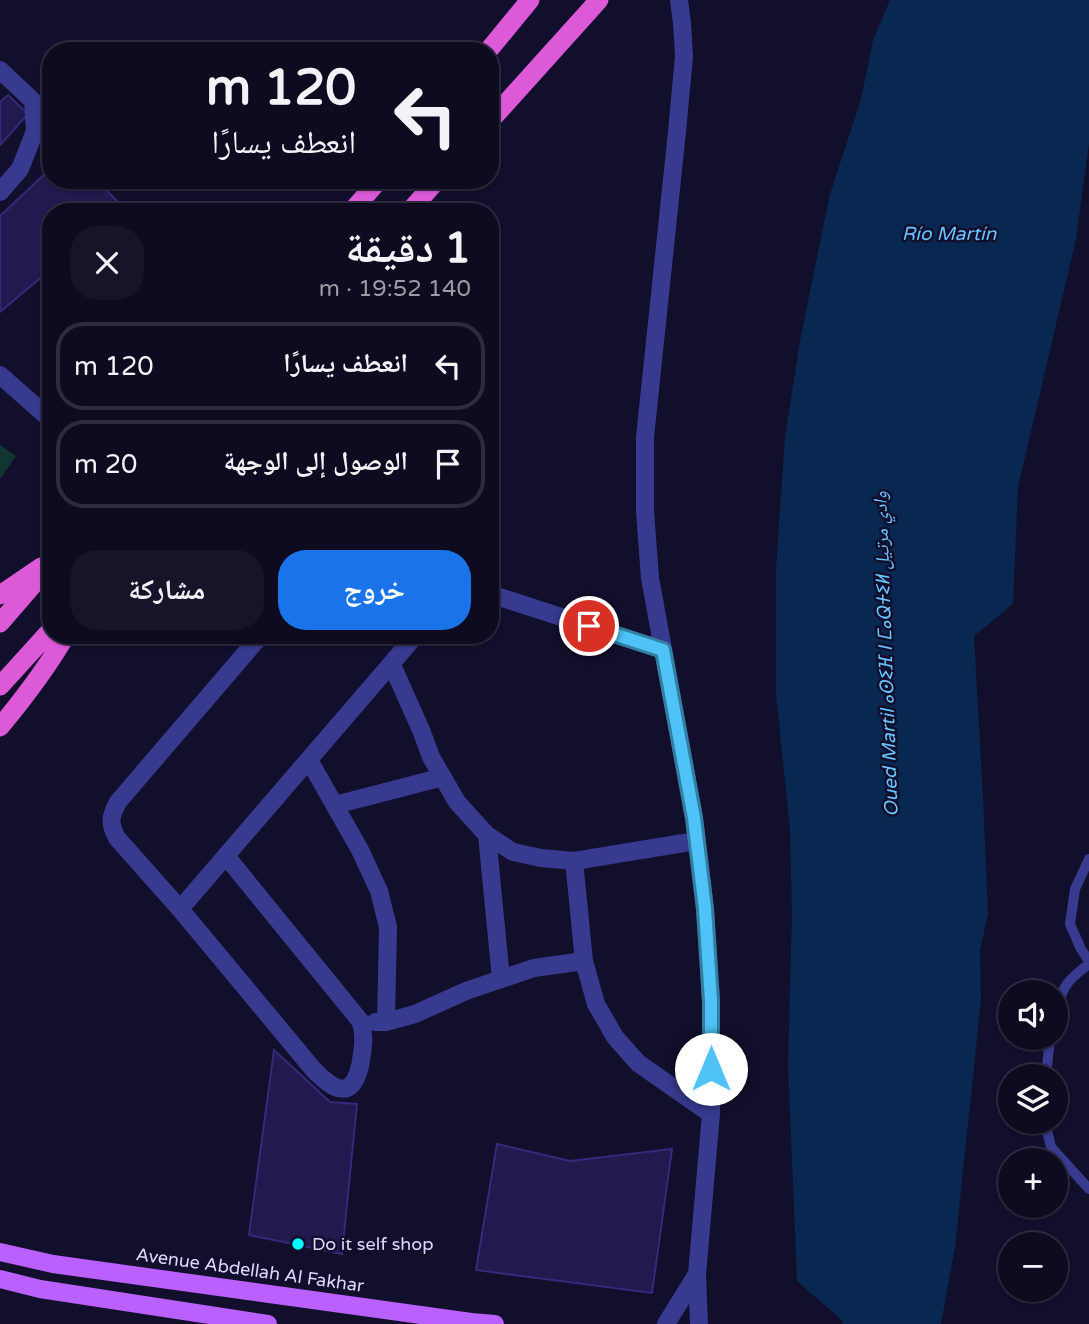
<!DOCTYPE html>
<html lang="ar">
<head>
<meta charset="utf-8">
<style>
	:root { --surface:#0e0b21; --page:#17142a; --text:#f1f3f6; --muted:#9b9ba5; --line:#2e2b3f; --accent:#1a73e8 }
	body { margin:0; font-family:"Varela Round","Noto Naskh Arabic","Noto Sans Tifinagh",sans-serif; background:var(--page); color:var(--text); direction:rtl; height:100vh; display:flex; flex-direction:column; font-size:26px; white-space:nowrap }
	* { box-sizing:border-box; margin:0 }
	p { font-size:23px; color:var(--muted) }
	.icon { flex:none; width:38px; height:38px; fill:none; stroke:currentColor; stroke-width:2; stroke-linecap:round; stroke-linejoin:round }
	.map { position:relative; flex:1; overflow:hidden; direction:ltr }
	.details { position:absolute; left:42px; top:203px; width:457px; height:441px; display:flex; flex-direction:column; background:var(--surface); border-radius:28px; box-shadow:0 2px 5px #0004,0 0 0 2px var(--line); direction:rtl }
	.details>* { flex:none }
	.hud { position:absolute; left:42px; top:42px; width:457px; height:147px; border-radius:28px; box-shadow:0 2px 5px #0004,0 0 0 2px var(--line); direction:rtl; background:#0e0b21; color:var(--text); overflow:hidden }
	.controls { position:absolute; left:998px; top:980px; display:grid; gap:14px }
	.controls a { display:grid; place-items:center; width:70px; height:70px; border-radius:50%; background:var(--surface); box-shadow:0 2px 5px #0004,0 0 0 2px var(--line); font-size:35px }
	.pin { position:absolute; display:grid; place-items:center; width:60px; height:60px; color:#fff; margin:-30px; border:4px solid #fff; border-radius:50%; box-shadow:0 2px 7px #0007 }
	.me { position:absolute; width:77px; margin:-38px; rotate:0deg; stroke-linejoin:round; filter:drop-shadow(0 0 5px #0008) }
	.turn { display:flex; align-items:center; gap:24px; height:147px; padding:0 28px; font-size:32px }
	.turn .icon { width:91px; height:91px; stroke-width:2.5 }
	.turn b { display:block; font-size:49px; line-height:60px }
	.round { display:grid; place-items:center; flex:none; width:74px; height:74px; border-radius:28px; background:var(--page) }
	.overview { display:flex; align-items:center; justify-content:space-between; height:119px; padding:0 28px }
	h1 { font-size:42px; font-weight:700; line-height:52px }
	.cta { display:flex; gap:14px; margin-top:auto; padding:14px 28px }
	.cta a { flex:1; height:80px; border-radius:28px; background:var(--accent); color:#fff; font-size:28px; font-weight:700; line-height:80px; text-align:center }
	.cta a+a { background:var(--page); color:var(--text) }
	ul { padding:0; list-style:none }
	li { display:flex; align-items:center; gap:21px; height:88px; margin:0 14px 10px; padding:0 14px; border:4px solid var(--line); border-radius:28px }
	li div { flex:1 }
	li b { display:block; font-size:26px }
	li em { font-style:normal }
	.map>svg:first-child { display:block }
	.green { fill:#113632 }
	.water { fill:#092851 }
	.building { fill:#211a4e; stroke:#342a7b; stroke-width:2 }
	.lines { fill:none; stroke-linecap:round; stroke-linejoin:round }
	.service { stroke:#373a8e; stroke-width:10 }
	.minor { stroke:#373a8e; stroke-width:18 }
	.primary { stroke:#b960ff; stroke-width:18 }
	.trunk { stroke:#dc5ad8; stroke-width:19 }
	.route-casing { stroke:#337fa1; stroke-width:18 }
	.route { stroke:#4fc3f7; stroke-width:12 }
	.poi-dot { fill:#05f8ff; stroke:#120f2c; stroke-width:2.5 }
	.labels { text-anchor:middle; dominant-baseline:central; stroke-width:5; stroke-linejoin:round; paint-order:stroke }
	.poi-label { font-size:18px; fill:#dbd9ff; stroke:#120f2c; text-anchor:start }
	.street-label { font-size:18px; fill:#dbd9ff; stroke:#120f2c }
	.water-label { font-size:19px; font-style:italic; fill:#67c4ff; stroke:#120f2c }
</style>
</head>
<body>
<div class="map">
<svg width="1089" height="1324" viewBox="0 0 1089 1324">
	<rect width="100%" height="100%" fill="#120f2c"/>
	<path class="green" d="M0,445L16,456L0,479Z"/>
	<path class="water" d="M890,0H1089V143L1076,239L1018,487L1013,604L974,636L983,798L988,914L980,950L981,1000L955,1247L941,1324H842L843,1321L797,1281L788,1065L792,913L790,830L776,694V569L785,437L801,335L830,194L861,99L873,40Z"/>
	<path class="building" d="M8,95L28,114L0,145V102Z
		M51,168V180H96L123,207L118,212H51V269L0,312V216Z
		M274,1050L330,1102L357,1104L342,1254L249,1235Z
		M497,1144L570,1161L672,1149L652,1293L476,1270Z"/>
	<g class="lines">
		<path class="service" d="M1089,859L1075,889L1070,924L1081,949L1089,961
			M1055,1014C1063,986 1066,981 1089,964
			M1046,1076L1050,1038
			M1045,1122L1051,1147L1089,1189"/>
		<path class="minor" d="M679,0L682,23L684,56L677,132L645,437V511L650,578L694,818L705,909L711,1001V1114L697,1274L699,1324
			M0,70L33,101L35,131L20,169L0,192
			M0,375L51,420
			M490,594L663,650
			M392,665L421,730L431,757L457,802L487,835L513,852L541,858L574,861L696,841
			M309,760L360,850L379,891L388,927L386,1022
			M335,805L443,777
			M487,835L501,979
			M226,856L361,1022C365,1037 363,1050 360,1066C351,1103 331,1088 313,1069L180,909L117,838C109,823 110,817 118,802L261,635
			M574,861L584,961L596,1004L615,1037L638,1063L711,1114
			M180,909L416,635
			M375,1022H386L415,1014L466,991L534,968L584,961
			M666,1324L697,1274"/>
		<path class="primary" d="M0,1252L53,1264L471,1322L495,1324
			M0,1279L40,1289L268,1324"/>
		<path class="trunk" d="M488,51L530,0
			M490,121L599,0
			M351,212L379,180
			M409,212L437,180
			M0,595L41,567
			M0,623L51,564
			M0,686L51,630
			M0,727C24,698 47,668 66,635"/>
	</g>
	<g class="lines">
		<defs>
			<path id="route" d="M589,626L663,650L694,818L705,909L711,1001V1069"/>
		</defs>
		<use href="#route" class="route-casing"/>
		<use href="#route" class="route"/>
	</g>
	<circle class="poi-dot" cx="298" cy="1244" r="7"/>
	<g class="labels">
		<g class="poi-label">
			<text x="312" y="1244">Do it self shop</text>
		</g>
		<g class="street-label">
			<text transform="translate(250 1270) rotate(8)">Avenue Abdellah Al Fakhar</text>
		</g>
		<g class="water-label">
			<text x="949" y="234">Río Martín</text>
			<text transform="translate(886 654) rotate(-92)">Oued Martil ⴰⵙⵉⴼ ⵏ ⵎⴰⵕⵜⵉⵍ وادي مرتيل</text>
		</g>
	</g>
</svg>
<div class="controls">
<a><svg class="icon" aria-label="sound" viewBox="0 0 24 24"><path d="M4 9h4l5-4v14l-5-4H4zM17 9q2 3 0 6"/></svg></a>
<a><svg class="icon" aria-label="layers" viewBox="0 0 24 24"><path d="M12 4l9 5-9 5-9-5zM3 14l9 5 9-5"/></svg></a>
<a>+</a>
<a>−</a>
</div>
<div class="pin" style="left:589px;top:626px;background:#d93025"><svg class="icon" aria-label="arrive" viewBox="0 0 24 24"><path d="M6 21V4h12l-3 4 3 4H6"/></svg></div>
<svg class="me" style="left:711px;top:1069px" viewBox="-20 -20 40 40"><circle r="19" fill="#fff"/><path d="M0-13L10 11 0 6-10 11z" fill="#4fc3f7"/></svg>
<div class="hud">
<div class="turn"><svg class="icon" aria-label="left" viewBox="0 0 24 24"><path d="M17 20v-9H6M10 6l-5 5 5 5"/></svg><div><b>120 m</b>انعطف يسارًا</div></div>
</div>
<section class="details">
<div class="overview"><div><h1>1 دقيقة</h1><p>140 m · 19:52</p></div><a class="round"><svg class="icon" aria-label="close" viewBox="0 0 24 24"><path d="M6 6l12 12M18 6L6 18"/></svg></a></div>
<ul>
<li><svg class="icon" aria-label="left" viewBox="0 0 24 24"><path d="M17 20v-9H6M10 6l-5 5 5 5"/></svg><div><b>انعطف يسارًا</b></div><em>120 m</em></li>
<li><svg class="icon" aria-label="arrive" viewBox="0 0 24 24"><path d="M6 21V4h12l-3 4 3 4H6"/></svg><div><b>الوصول إلى الوجهة</b></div><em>20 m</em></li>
</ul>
<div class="cta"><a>خروج</a><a>مشاركة</a></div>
</section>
</div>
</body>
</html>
